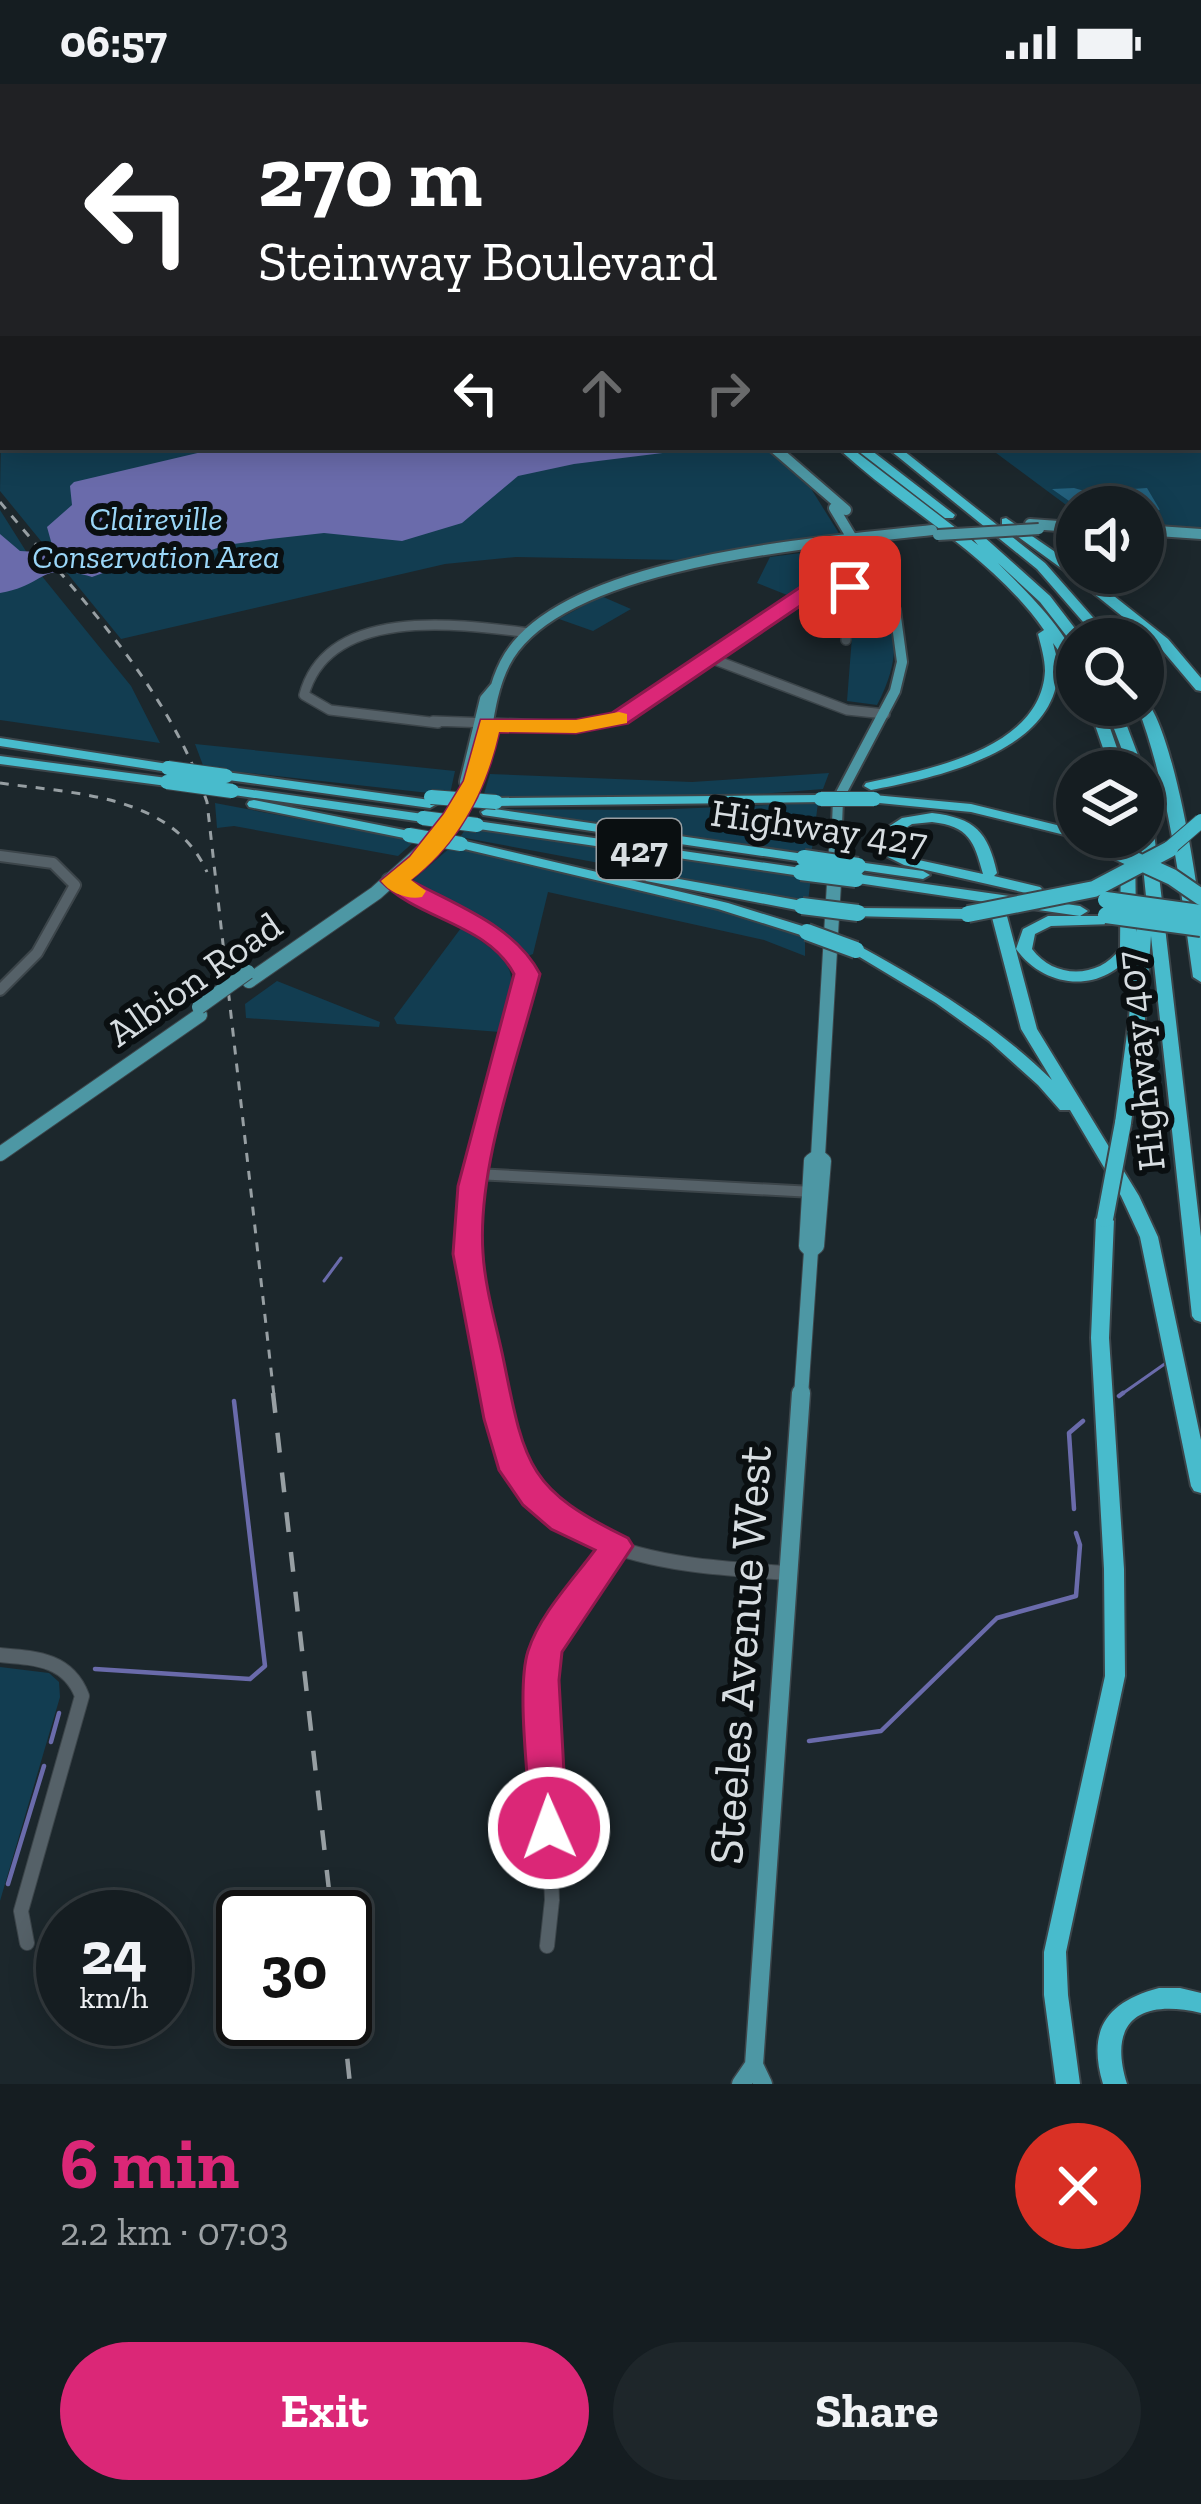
<!DOCTYPE html>
<html lang="en">
<head>
<meta charset="utf-8">
<style>
	:root { --surface:#151d21; --page:#1e262a; --text:#f1f3f6; --muted:#9da2a5; --line:#343b3f; --accent:#db2777 }
	body { margin:0; font-family:"Zilla Slab",serif; background:var(--page); color:var(--text); height:100vh; display:flex; flex-direction:column; font-size:45px; white-space:nowrap }
	* { box-sizing:border-box; margin:0 }
	p { font-size:39px; color:var(--muted) }
	.icon { flex:none; width:66px; height:66px; fill:none; stroke:currentColor; stroke-width:2; stroke-linecap:round; stroke-linejoin:round }
	.map { position:relative; height:2000px; overflow:hidden }
	.side { display:flex; flex-direction:column; background:var(--surface); flex:1 }
	.side>* { flex:none }
	.guide { position:absolute; left:0px; top:0px; width:1203px; height:366px; box-shadow:0 6px 30px #0003,0 0 0 3px var(--line); background:#202124; color:#fff; overflow:hidden }
	.buttons { position:absolute; left:1056px; top:402px; display:grid; gap:24px }
	.buttons a { display:grid; place-items:center; width:108px; height:108px; border-radius:50%; background:var(--surface); box-shadow:0 6px 30px #0003,0 0 0 3px var(--line); font-size:60px }
	.speed { position:absolute; left:36px; top:1806px; display:flex; gap:24px; font-size:60px; font-weight:700; text-align:center }
	.speed>* { display:grid; place-content:center; width:156px; height:156px; border-radius:50%; background:var(--surface); box-shadow:0 6px 30px #0003,0 0 0 3px var(--line); line-height:1 }
	.speed small { font-size:30px; font-weight:400 }
	.speed .limit { border:6px solid #111; border-radius:18px; background:#fff; color:#111 }
	.pin { position:absolute; display:grid; place-items:center; width:102px; height:102px; color:#fff; margin:-51px; border-radius:24px; box-shadow:0 6px 18px #0006 }
	.me { position:absolute; width:132px; margin:-66px; rotate:358deg; stroke-linejoin:round; filter:drop-shadow(0 0 9px #0008) }
	.turn { display:flex; align-items:center; gap:42px; height:252px; padding:0 60px; font-size:54px }
	.turn .icon { width:156px; height:156px; stroke-width:2.5 }
	.turn b { display:block; font-size:84px; line-height:102px }
	.lanes { display:flex; align-items:center; height:114px; padding:0 60px; background:#0003; justify-content:center; gap:60px; direction:ltr }
	.lanes .off { opacity:.35 }
	.round { display:grid; place-items:center; flex:none; width:126px; height:126px; border-radius:63px; background:var(--page) }
	.head { display:flex; align-items:center; justify-content:space-between; height:204px; padding:0 60px }
	h1 { font-size:72px; font-weight:800; line-height:90px; color:var(--accent) }
	.action { display:flex; gap:24px; margin-top:auto; padding:24px 60px }
	.action a { flex:1; height:138px; border-radius:72px; background:var(--accent); color:#fff; font-size:48px; font-weight:800; line-height:138px; text-align:center }
	.action a+a { background:var(--page); color:var(--text) }
	.status { display:flex; justify-content:space-between; align-items:center; height:84px; padding:0 60px; background:var(--surface); direction:ltr }
	.status svg { height:33px; fill:currentColor }
	.map>svg:first-child { display:block }
	.green { fill:#123d51 }
	.forest { fill:#23617e }
	.water { fill:#6a6bab }
	.lines { fill:none; stroke-linecap:round; stroke-linejoin:round }
	.stream-far1 { stroke:#6a6bab; stroke-width:3 }
	.stream { stroke:#6a6bab; stroke-width:4.5 }
	.minor-far3-casing { stroke:#3c454a; stroke-width:8 }
	.minor-far2-casing { stroke:#3c454a; stroke-width:12 }
	.minor-far1-casing { stroke:#3c454a; stroke-width:14 }
	.minor-casing { stroke:#3c454a; stroke-width:16 }
	.major-far3-casing { stroke:#3c454a; stroke-width:10 }
	.major-far2-casing { stroke:#3c454a; stroke-width:14 }
	.major-far1-casing { stroke:#3c454a; stroke-width:16 }
	.major-casing { stroke:#3c454a; stroke-width:21 }
	.highway-casing { stroke:#3c454a; stroke-width:4 }
	.minor-far3 { stroke:#556168; stroke-width:6 }
	.minor-far2 { stroke:#556168; stroke-width:9 }
	.minor-far1 { stroke:#556168; stroke-width:10 }
	.minor { stroke:#556168; stroke-width:14 }
	.major-far3 { stroke:#4d97a4; stroke-width:9 }
	.major-far2 { stroke:#4d97a4; stroke-width:10 }
	.major-far1 { stroke:#4d97a4; stroke-width:14 }
	.major { stroke:#4d97a4; stroke-width:18 }
	.highway { fill:#48bbcc; fill-rule:evenodd }
	.rail-far1 { stroke:#979fa3; stroke-width:3; stroke-dasharray:9 9; stroke-linecap:butt }
	.rail { stroke:#979fa3; stroke-width:4.5; stroke-dasharray:20 20; stroke-linecap:butt }
	.major-bridge-far1-casing { stroke:#3c454a; stroke-width:14; stroke-linecap:butt }
	.major-bridge-casing { stroke:#3c454a; stroke-width:16; stroke-linecap:butt }
	.highway-bridge-far1-casing { stroke:#3c454a; stroke-width:16; stroke-linecap:butt }
	.highway-bridge-casing { stroke:#3c454a; stroke-width:20; stroke-linecap:butt }
	.major-bridge-far1 { stroke:#4d97a4; stroke-width:10 }
	.major-bridge { stroke:#4d97a4; stroke-width:14 }
	.highway-bridge-far1 { stroke:#48bbcc; stroke-width:14 }
	.highway-bridge { stroke:#48bbcc; stroke-width:16 }
	.route { fill:#db2777; stroke:#8e194d; stroke-width:3 }
	.slow { fill:#f59e0b }
	.labels { text-anchor:middle; dominant-baseline:central; stroke-width:12; stroke-linejoin:round; paint-order:stroke }
	.far-park-label { font-size:33px; font-style:italic; fill:#9ad6f7; stroke:#0a0f11 }
	.shield { fill:#0a0f11; stroke:#9a9fa3; stroke-width:3 }
	.shield-label { font-size:36px; font-weight:bold; fill:#d7dde1 }
	.street-label { font-size:39px; fill:#d7dde1; stroke:#0a0f11 }
	.near-street-label { font-size:48px; fill:#d7dde1; stroke:#0a0f11 }
</style>
</head>
<body>
<div class="status"><b>06:57</b><svg viewBox="0 0 49 12"><path d="M0 12V9h3v3zM5 12V6h3v6zM10 12V3h3v9zM15 12V0h3v12zM26 1h20v11H26zM47 4h2v5h-2z"/></svg></div>
<div class="map">
<svg width="1201" height="2000" viewBox="0 0 1201 2000">
	<rect width="100%" height="100%" fill="#1c272c"/>
	<path class="green" d="M856,0H1201V445L1143,441V423H1077V429L988,363H1200V3Z
		M3,243V363H763L810,403L840,451L681,476L516,473L445,480L121,555L0,407Z
		M0,426L41,491L131,602L160,659L0,636Z
		M831,465L854,466C890,524 911,556 877,621L847,617L857,488C830,479 813,497 792,513L757,499L770,473Z
		M601,512L631,525L593,547L559,535Z
		M195,660L455,687L450,710L429,709L204,684Z
		M829,689L823,705C710,715 597,718 483,713L490,690L692,698Z
		M215,719L415,757L398,772L234,742L217,744Z
		M818,719L811,772L476,725L649,726Z
		M467,743L811,792L808,818L460,753Z
		M452,762L723,825L805,851V872L764,856L548,808L533,870L528,872L514,857L413,796Z
		M461,844C516,878 521,885 500,948L397,940L394,934Z
		M277,897L380,938L379,943L246,934L245,920Z
		M0,1583L49,1589L59,1598L60,1613L0,1817Z"/>
	<path class="forest" d="M1074,404L1088,408L1147,404L1160,426L1072,419L1052,405Z"/>
	<path class="water" d="M223,363H711L574,380L518,392L462,439L402,457L324,449L270,455L226,461L191,473L133,478L92,493C37,477 48,501 0,509V450L20,467L38,468L52,461L47,443L72,421L70,402L74,398Z"/>
	<g class="lines">
		<path class="stream-far1" d="M324,1197L341,1174
			M1119,1312L1166,1279"/>
		<path class="stream" d="M1119,1312L1123,1309
			M1074,1425L1069,1349L1083,1337
			M95,1585L250,1595L265,1582L234,1317
			M809,1657L881,1647L997,1534L1076,1512L1080,1461L1076,1449
			M51,1658L59,1629
			M8,1800L44,1682"/>
		<defs>
			<path id="minor-far3" d="M50,0L61,3
				M711,0L716,3
				M216,3L224,0"/>
			<path id="minor-far2" d="M710,574L847,626L885,630
				M433,637L576,642L614,636L841,490L852,495L846,556
				M438,639L330,626L304,611C328,521 460,540 529,549"/>
			<path id="minor-far1" d="M0,772L53,779L75,801L37,869L0,906
				M388,795C437,818 500,839 527,890L467,1134L496,1312
				M475,1090L813,1108"/>
			<path id="minor" d="M495,1309C516,1471 652,1480 787,1489
				M0,1571C35,1574 68,1575 82,1612L21,1827L27,1859
				M547,1862L552,1816L543,1578L555,1545L616,1462"/>
			<path id="major-far3" d="M277,0L281,3"/>
			<path id="major-far2" d="M773,363L846,426
				M1030,440L1073,443
				M1143,446L1201,450
				M469,703L465,698L485,615L496,602
				M422,768C443,747 472,716 479,686C488,651 488,612 505,579C558,475 827,458 932,446
				M836,768L838,715L895,607L902,578L895,526L834,424L839,421"/>
			<path id="major-far1" d="M249,897L376,809L425,765
				M0,1070L200,931
				M811,1167L806,1162L811,1077L818,1072
				M801,1312L811,1167L817,1162L824,1077L818,1072L836,765"/>
			<path id="major" d="M741,2000L754,1981
				M763,2000L754,1981L801,1309"/>
			<path id="highway" d="M446,0H456L458,3H448Z
				M466,0H476L478,3H468Z
				M837,363H850L978,461L973,455L975,452H983L1050,512L1083,555H1077V560L1072,559L1040,518L998,479C1021,503 1077,554 1077,587L1072,586L1053,559C1055,568 1059,578 1058,587C1055,669 934,694 871,706L864,702L866,699C926,686 1041,666 1045,587C1045,575 1041,562 1038,550L1044,546C990,469 905,427 837,363Z
				M853,363H867L955,431L953,434H945Z
				M886,363H899L1045,479L1112,555H1098L1037,485Z
				M1006,434L1077,483V489H1085L1168,555L1201,594V607L1196,606L1158,561L1072,492L1002,441V435Z
				M1143,614C1171,634 1199,801 1201,841C1201,860 1201,879 1201,898L1193,893C1180,801 1170,709 1137,621H1143Z
				M1088,621H1102L1125,687H1111Z
				M1105,621H1119L1144,687L1143,689L1130,687Z
				M0,654L168,680L175,684L168,688L0,662Z
				M0,672L167,694L174,698L167,702L0,680Z
				M226,688L430,716L437,720L430,724L221,695L219,692L221,689Z
				M232,703L423,730L430,734L423,738L227,710L225,707L227,704Z
				M1143,710L1150,714L1201,1153V1238L1195,1236L1192,1232L1151,852L1145,935L1131,1039L1123,1044L1115,1039L1129,935L1134,867C1103,910 1046,906 1016,865L1023,845L1048,832H1107L1115,837L1112,840L1051,842L1035,850L1032,865C1054,895 1098,895 1120,865L1121,753H1135L1136,848L1140,823L1147,822L1140,753H1143Z
				M821,711L828,715L826,718L496,722L489,718L496,714Z
				M874,711L971,720L1077,746V753H1082L1077,754L971,728L869,718L867,715Z
				M254,716L409,747L416,751L409,755L249,723L247,720L249,717Z
				M488,724L804,770L811,774L804,778L483,731L481,728Z
				M932,729C975,734 988,748 997,789L994,792L1040,803L1043,806L1040,809L1035,811L904,781L888,773L880,750L882,747L902,734ZM932,738C969,742 974,757 983,790L914,775L900,768L895,751L912,740Z
				M477,737L801,784L808,788L801,792L472,744L470,741L472,738Z
				M461,756L728,819L812,845L815,848L807,853L718,825L456,763L454,760L456,757Z
				M858,778L923,787L930,791L923,795L853,785L851,782Z
				M651,790L802,817L810,822L802,827L646,797L644,794L646,791Z
				M856,790L1080,822L1088,827L1080,832L1004,821L1037,945L1139,1112L1158,1153L1201,1356V1409L1194,1407L1191,1402L1140,1153L1121,1112L1070,1026H1060L1038,1001L989,957L936,919L848,866L851,863H861C930,901 996,941 1052,996L1021,945L989,822L992,819L851,798L848,795Z
				M858,824L968,825L976,830L968,835L853,832L850,829Z
				M1105,1129L1114,1135L1109,1254L1124,1485L1125,1592L1066,1868L1068,1911L1080,2000H1056L1044,1911V1868L1105,1592L1104,1485L1091,1254L1096,1135Z
				M1159,1904H1180L1201,1909V1929C1141,1915 1107,1936 1127,2000H1103C1087,1946 1106,1918 1159,1904Z"/>
		</defs>
		<use href="#minor-far3" class="minor-far3-casing"/>
		<use href="#minor-far2" class="minor-far2-casing"/>
		<use href="#minor-far1" class="minor-far1-casing"/>
		<use href="#minor" class="minor-casing"/>
		<use href="#major-far3" class="major-far3-casing"/>
		<use href="#major-far2" class="major-far2-casing"/>
		<use href="#major-far1" class="major-far1-casing"/>
		<use href="#major" class="major-casing"/>
		<use href="#highway" class="highway-casing"/>
		<use href="#minor-far3" class="minor-far3"/>
		<use href="#minor-far2" class="minor-far2"/>
		<use href="#minor-far1" class="minor-far1"/>
		<use href="#minor" class="minor"/>
		<use href="#major-far3" class="major-far3"/>
		<use href="#major-far2" class="major-far2"/>
		<use href="#major-far1" class="major-far1"/>
		<use href="#major" class="major"/>
		<use href="#highway" class="highway"/>
		<path class="rail-far1" d="M0,418C78,512 167,600 207,718L274,1312
			M0,699C75,710 172,710 207,788"/>
		<path class="rail" d="M273,1309L332,1833
			M343,1935L350,2000"/>
		<defs>
			<path id="major-bridge-far1" d="M938,451L1039,445"/>
			<path id="major-bridge" d="M199,923L248,888"/>
			<path id="highway-bridge-far1" d="M168,684L226,692
				M167,698L232,707
				M431,713L496,718
				M821,715H874
				M423,734L477,741
				M409,751L461,760
				M1084,753L1117,768
				M1165,768L1201,737"/>
			<path id="highway-bridge" d="M1111,765L1172,793L1201,813
				M804,774L858,782
				M801,788L856,795
				M1106,816L1201,829
				M802,822L858,829
				M968,830L1094,805L1170,765
				M1106,831L1201,844
				M807,848L856,866
				M1105,1135L1123,1039"/>
		</defs>
		<use href="#major-bridge-far1" class="major-bridge-far1-casing"/>
		<use href="#major-bridge" class="major-bridge-casing"/>
		<use href="#highway-bridge-far1" class="highway-bridge-far1-casing"/>
		<use href="#highway-bridge" class="highway-bridge-casing"/>
		<use href="#major-bridge-far1" class="major-bridge-far1"/>
		<use href="#major-bridge" class="major-bridge"/>
		<use href="#highway-bridge-far1" class="highway-bridge-far1"/>
		<use href="#highway-bridge" class="highway-bridge"/>
	</g>
	<path class="route" d="M848,484L858,491L857,508H842L838,499H834L628,639L576,649L499,648C486,706 459,759 410,796C457,822 514,841 540,890C518,975 477,1082 483,1169C485,1205 497,1243 504,1278C525,1383 529,1406 628,1454L633,1462L562,1568L559,1596L567,1744L562,1754L549,1758L536,1754L531,1744C529,1700 516,1605 528,1567C540,1530 572,1497 595,1466L551,1445L523,1421L499,1386L484,1335L453,1170L458,1102L514,890C487,839 418,836 381,797L410,773L444,730L464,697L481,636H576L612,629L820,490Z"/>
	<path class="slow" d="M619,628L627,630V639L576,649L499,648C486,706 459,759 411,796L426,807L422,813C408,816 390,809 381,797L410,773L444,730L464,697L481,636H576Z"/>
	<g class="labels">
		<g class="far-park-label">
			<text x="156" y="434">Claireville<tspan x="156" dy="38">Conservation Area</tspan></text>
		</g>
		<rect class="shield" x="597" y="735" width="84" height="60" rx="9"/>
		<g class="shield-label">
			<text x="639" y="765">427</text>
		</g>
		<g class="street-label">
			<text transform="translate(819 743) rotate(8)">Highway 427</text>
			<text transform="translate(194 895) rotate(-35)">Albion Road</text>
			<text transform="translate(1140 977) rotate(-96)">Highway 407</text>
		</g>
		<g class="near-street-label">
			<text transform="translate(740 1571) rotate(-86)">Steeles Avenue West</text>
		</g>
	</g>
</svg>
<div class="buttons">
<a><svg class="icon" aria-label="sound" viewBox="0 0 24 24"><path d="M4 9h4l5-4v14l-5-4H4zM17 9q2 3 0 6"/></svg></a>
<a><svg class="icon" aria-label="search" viewBox="0 0 24 24"><circle cx="10" cy="10" r="6"/><path d="M15 15l6 6"/></svg></a>
<a><svg class="icon" aria-label="layers" viewBox="0 0 24 24"><path d="M12 4l9 5-9 5-9-5zM3 14l9 5 9-5"/></svg></a>
</div>
<div class="speed"><div>24<small>km/h</small></div><div class="limit">30</div></div>
<div class="pin" style="left:850px;top:503px;background:#d93025"><svg class="icon" aria-label="arrive" viewBox="0 0 24 24"><path d="M6 21V4h12l-3 4 3 4H6"/></svg></div>
<svg class="me" style="left:549px;top:1744px" viewBox="-20 -20 40 40"><circle r="17" fill="#db2777" stroke="#fff" stroke-width="3"/><path d="M0-11L8 9 0 5-8 9z" fill="#fff"/></svg>
<div class="guide">
<div class="turn"><svg class="icon" aria-label="left" viewBox="0 0 24 24"><path d="M17 20v-9H6M10 6l-5 5 5 5"/></svg><div><b>270 m</b>Steinway Boulevard</div></div>
<div class="lanes"><svg class="icon" aria-label="left" viewBox="0 0 24 24"><path d="M17 20v-9H6M10 6l-5 5 5 5"/></svg><svg class="icon off" aria-label="ahead" viewBox="0 0 24 24"><path d="M12 20V5M6 11l6-6 6 6"/></svg><svg class="icon off" aria-label="right" viewBox="0 0 24 24"><path d="M7 20v-9h11M14 6l5 5-5 5"/></svg></div>
</div>
</div>
<section class="side">
<div class="head"><div><h1>6 min</h1><p>2.2 km · 07:03</p></div><a class="round" style="background:#d93025;color:#fff"><svg class="icon" aria-label="close" viewBox="0 0 24 24"><path d="M6 6l12 12M18 6L6 18"/></svg></a></div>
<div class="action"><a>Exit</a><a>Share</a></div>
</section>
</body>
</html>
